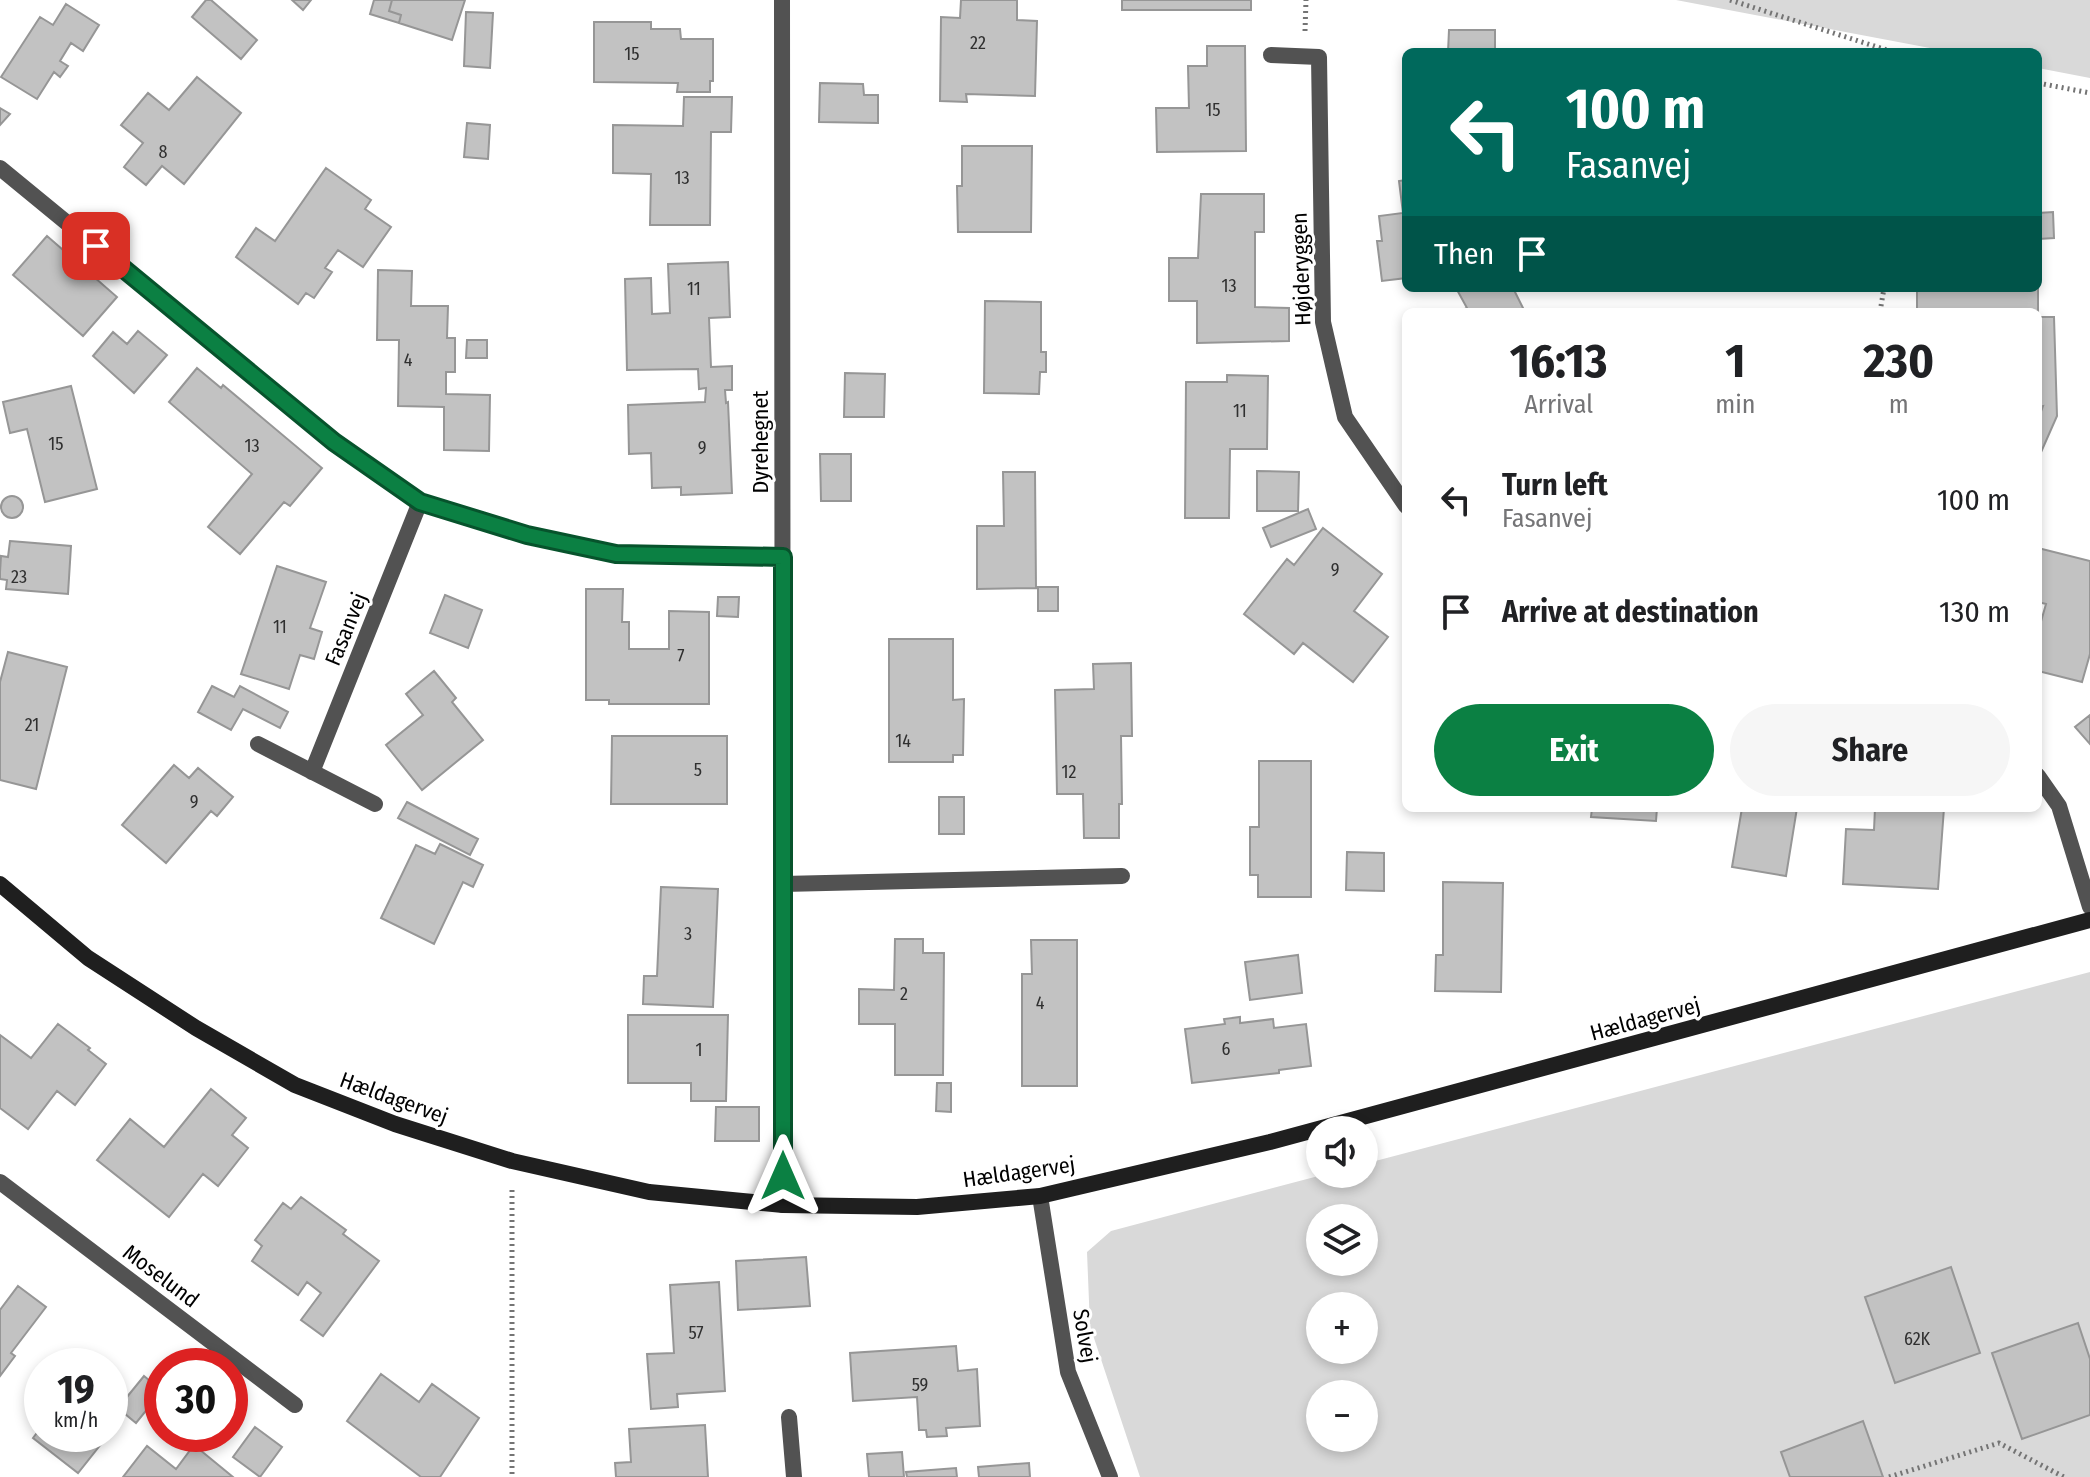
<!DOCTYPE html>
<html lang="en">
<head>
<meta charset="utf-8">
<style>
	:root { --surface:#fff; --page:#f6f6f6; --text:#202124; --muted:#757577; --accent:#0b8043 }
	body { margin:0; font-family:"Fira Sans Condensed",sans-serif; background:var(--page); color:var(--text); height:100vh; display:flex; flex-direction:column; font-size:30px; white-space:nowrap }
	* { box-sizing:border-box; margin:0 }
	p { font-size:26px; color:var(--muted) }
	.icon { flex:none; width:44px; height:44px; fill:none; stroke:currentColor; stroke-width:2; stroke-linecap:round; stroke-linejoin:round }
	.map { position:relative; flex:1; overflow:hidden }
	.details { position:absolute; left:1402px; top:308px; width:640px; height:504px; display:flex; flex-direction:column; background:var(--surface); border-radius:12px; box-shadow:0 4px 12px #0003 }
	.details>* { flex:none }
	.banner { position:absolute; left:1402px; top:48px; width:640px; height:244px; border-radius:12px; box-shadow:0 4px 12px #0003; background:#00695c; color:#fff; overflow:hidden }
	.controls { position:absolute; left:1306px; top:1116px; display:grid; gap:16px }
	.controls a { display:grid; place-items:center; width:72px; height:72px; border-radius:50%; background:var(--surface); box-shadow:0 4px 12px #0003; font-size:40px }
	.speed { position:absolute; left:24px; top:1348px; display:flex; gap:16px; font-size:40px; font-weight:700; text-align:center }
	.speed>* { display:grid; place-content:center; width:104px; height:104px; border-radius:50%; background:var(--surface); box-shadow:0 4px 12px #0003; line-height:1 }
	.speed small { font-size:20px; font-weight:400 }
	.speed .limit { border:12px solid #d22; background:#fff; color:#111 }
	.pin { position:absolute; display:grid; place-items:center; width:68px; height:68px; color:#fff; margin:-34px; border-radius:16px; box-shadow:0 4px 12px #0006 }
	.me { position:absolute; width:88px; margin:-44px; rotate:0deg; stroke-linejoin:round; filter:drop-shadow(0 0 6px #0008) }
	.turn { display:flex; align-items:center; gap:28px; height:168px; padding:0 32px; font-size:36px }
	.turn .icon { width:104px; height:104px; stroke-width:2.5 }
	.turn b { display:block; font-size:56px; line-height:68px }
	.then { display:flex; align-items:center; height:76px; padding:0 32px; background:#0003; gap:16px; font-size:30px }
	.eta { display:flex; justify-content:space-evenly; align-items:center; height:136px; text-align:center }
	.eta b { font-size:48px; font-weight:700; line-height:56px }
	.action { display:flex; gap:16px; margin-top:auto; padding:16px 32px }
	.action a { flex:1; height:92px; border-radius:48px; background:var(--accent); color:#fff; font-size:32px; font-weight:700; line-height:92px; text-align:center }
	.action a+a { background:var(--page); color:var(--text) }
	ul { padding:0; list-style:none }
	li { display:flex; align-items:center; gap:24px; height:112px; padding:0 32px }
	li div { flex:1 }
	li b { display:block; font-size:30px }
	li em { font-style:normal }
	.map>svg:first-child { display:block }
	.green { fill:#d9d9d9; fill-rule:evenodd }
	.building { fill:#c2c2c2; stroke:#969696; stroke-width:2 }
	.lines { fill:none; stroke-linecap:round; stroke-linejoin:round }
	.path { stroke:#747474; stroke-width:5; stroke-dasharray:2 4; stroke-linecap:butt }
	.street { stroke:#525252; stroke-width:16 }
	.secondary { stroke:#1f1f1f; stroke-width:16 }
	.route-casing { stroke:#07532c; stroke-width:20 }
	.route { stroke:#0b8043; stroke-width:14 }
	.labels { text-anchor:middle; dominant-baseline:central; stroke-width:6; stroke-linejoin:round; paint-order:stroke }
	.number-label { font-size:18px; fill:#303030 }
	.street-label { font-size:22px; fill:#000; stroke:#fff }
</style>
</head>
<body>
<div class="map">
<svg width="2090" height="1477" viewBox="0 0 2090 1477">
	<rect width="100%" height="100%" fill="#fff"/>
	<path class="green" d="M1676,0H2090V78L2038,68V52H1951Z
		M2090,972V1477H1140L1090,1326L1087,1252L1111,1231L1326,1174H1364V1164ZM1320,1218H1364V1262H1320ZM1320,1306H1364V1350H1320ZM1320,1394H1364V1438H1320Z"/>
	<path class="building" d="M206,0H211L257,40L241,59L192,17Z
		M292,0H311L303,10Z
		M374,0H392L389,11L401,15L399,23L370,14Z
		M392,0H465L452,40L399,23L401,15L389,11Z
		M961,0H1017V20L1037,21L1035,96L966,94L967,102L940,101L941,17L960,18Z
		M1122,0H1251V10H1122Z
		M66,4L99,25L83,51L71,43L60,61L68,66L60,77L54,72L37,99L1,77L40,17L53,25Z
		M466,12L493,13L490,68L464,66Z
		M594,22H651V29H680L681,39H713V81H710V92H677L678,83L594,82Z
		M1449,30H1495V52H1448Z
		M1207,46H1245L1246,151L1157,152L1156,108H1189L1188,66H1207Z
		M197,77L241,113L184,184L162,166L146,185L124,167L143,143L121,125L148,93L169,110Z
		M820,83L863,84L864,95H878V123L819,122Z
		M684,97H732L731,132H711L710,225H650L651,174L613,173V125L683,126Z
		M0,108L10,114L0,125Z
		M467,123L490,125L488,159L464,157Z
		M962,146H1032L1031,232H958L957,186H962Z
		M326,168L371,200L365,209L391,227L363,267L338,250L325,268L332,272L314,298L306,293L298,304L236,257L256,228L275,241Z
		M1406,180V278L1382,281L1377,241H1382L1379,216L1403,213L1399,181Z
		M1201,194H1264V232H1255V307L1289,308V341L1197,343V301H1169V258H1198Z
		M2053,212L2054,238L2039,239L2038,213Z
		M47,236L117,297L83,336L13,275Z
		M728,262L730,317L709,318L711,367L732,366V390H725L726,403L728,402L732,493L681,495V487L652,488L651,453L629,454L628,405L705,402L706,388L699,389L698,369L627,370L625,279L651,278L652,314L670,313L668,264Z
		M378,270L412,271L411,306H448L447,338H455V372H446V394L490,395L489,451L444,450V407L398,406L399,340H377Z
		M1456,288H1513L1525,312H1458L1467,308Z
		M1917,288H2038V311H1917Z
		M985,301L1041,302V352H1046V372H1040L1039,394L984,393Z
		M2038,317H2054L2057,416L2038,459V420L2043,406L2038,407Z
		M138,331L167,355L134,393L93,356L113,332L127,344Z
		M467,340H487V358H466Z
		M197,368L221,388L223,385L322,468L290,506L284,502L240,554L208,527L252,474L169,402Z
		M845,373L885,374L884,417H844Z
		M1227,375L1268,376L1267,449H1230L1229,518H1185L1186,382H1227Z
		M71,386L97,489L45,502L27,429L10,433L3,402Z
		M820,454H851V501H821Z
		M1257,471L1299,472L1298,511H1257Z
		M1003,472H1035L1036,588L977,589V526H1004Z
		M1 507a11 11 0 1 1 22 0a11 11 0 1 1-22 0Z
		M1308,509L1316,529L1271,547L1263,528Z
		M1323,528L1382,574L1354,611L1388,637L1353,682L1303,643L1294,654L1244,614L1287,559L1294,565Z
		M10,541L71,546L68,594L6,589L7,580L0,579V572L1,556L8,557Z
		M2038,548L2090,561V654L2082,682L2038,671V632L2046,604L2038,602Z
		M277,566L326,582L310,628L322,632L314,659L300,655L289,689L241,674Z
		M1038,587H1058V611H1038Z
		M586,589H623L622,622H629V649H669V611L709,612V704H609V700H586Z
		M445,595L482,610L468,648L430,633Z
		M718,597H739L738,617L717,616Z
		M889,639H953V700L964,699L963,755H953V762H889Z
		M8,652L67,667L36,789L0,780V682Z
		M1131,663L1132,736H1121L1122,804H1119V838H1084L1083,794H1057L1055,690L1094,689L1093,664Z
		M434,671L456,698L452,702L483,740L422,790L386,745L423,715L406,694Z
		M212,686L234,697L240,686L288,712L280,728L243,709L231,730L198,712Z
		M2090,715V744L2075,727Z
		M612,736H727V804H611Z
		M1259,761H1311V897H1258V875H1250V827H1259Z
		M174,765L189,778L198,768L233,797L217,816L211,811L166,863L122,825Z
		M939,797H964V834H939Z
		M407,802L478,839L470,855L398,818Z
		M1592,808H1657L1656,821L1591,817Z
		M1742,808H1797L1786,876L1732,867Z
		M1875,808H1944L1938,889L1843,884L1846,829L1874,830Z
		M440,844L483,865L473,887L463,882L434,944L381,918L416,845L435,854Z
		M1347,852L1384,853V891L1346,890Z
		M1443,882L1503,883L1501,992L1435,991L1436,955H1443Z
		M661,887L718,889L713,1007L643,1004L644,976H657Z
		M895,939H923V953H944L943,1075H895V1024H859V989L894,990Z
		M1031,940H1077V1086H1022V974H1032Z
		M1298,955L1302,993L1250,1000L1245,962Z
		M628,1015H728L726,1101H691V1083H628Z
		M1240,1017V1023L1273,1019L1274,1028L1306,1024L1311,1066L1279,1070V1073L1192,1083L1185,1029L1225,1024L1224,1019Z
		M58,1024L90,1048L88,1050L106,1064L75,1105L57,1091L28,1129L0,1108V1035L31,1058Z
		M937,1083H951V1112L936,1111Z
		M211,1089L246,1118L232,1135L248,1148L218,1186L203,1174L169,1217L97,1160L130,1119L164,1147Z
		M716,1107H759V1141H715Z
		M301,1197L346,1230L343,1234L379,1261L323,1336L301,1320L321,1293L307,1282L298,1295L252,1261L262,1246L255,1240L283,1203L291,1209Z
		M806,1257L810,1306L738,1310L736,1261Z
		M1951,1267L1980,1353L1895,1383L1865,1297Z
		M719,1282L725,1391L677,1394L678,1407L651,1409L647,1354L674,1353L670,1285Z
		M18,1286L46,1307L11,1353L15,1356L0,1376V1310Z
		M2078,1323L2090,1359V1415L2022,1439L1992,1353Z
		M956,1346L958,1371L977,1369L980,1426L946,1428L947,1436L927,1437L926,1430H919L917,1397L853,1401L850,1353Z
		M381,1374L419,1402L432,1384L479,1418L440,1477H421L347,1421Z
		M144,1376L162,1391L136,1423L125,1414L110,1432V1402L118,1408Z
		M1863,1421L1883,1477H1790L1781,1452Z
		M705,1425L708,1477H616L615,1463L631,1462L629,1429Z
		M42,1426V1434H109L78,1473L33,1438Z
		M255,1427L282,1447L260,1477L233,1457Z
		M194,1445L233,1477H123L147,1446L176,1469Z
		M902,1452L904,1477H869L867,1454Z
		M1029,1463L1030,1477H979L978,1467Z
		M956,1468L957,1477H907L906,1472Z"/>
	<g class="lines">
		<path class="path" d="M1730,0L1893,52
			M1305,31L1306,0
			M2038,83L2090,93
			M1880,312L1884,288
			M512,1190V1477
			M1889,1477L1999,1443L2064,1477"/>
		<path class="street" d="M782,0L783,1205
			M1271,55L1319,57L1323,322L1345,417L1406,506
			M0,168L334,442L420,502L527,535L616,554L783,557
			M258,744L375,804
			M312,772L420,502
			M2038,776L2059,806L2090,907
			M783,884L1122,876
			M0,1182L295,1405
			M1040,1196L1068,1372L1110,1477
			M789,1417L794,1477"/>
		<path class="secondary" d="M0,884L88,958L196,1028L295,1085L395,1124L512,1161L649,1192L783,1205L917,1207L1040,1196L1270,1142L2090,920"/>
	</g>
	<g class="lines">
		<defs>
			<path id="route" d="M96,246L334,442L420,502L527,535L616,554L783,557V1176"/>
		</defs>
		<use href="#route" class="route-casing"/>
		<use href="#route" class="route"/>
	</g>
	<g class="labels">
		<g class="number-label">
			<text x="978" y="43">22</text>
			<text x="632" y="54">15</text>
			<text x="1213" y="110">15</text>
			<text x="163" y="152">8</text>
			<text x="682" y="178">13</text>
			<text x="1229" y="286">13</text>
			<text x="694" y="289">11</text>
			<text x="408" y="360">4</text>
			<text x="1240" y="411">11</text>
			<text x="56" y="444">15</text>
			<text x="252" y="446">13</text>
			<text x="702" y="448">9</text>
			<text x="1335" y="570">9</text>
			<text x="19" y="577">23</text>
			<text x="280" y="627">11</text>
			<text x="681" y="656">7</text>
			<text x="32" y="725">21</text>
			<text x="903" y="741">14</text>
			<text x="698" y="770">5</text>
			<text x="1069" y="772">12</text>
			<text x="194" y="802">9</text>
			<text x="688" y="934">3</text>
			<text x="904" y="994">2</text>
			<text x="1040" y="1003">4</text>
			<text x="1226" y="1049">6</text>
			<text x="699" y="1050">1</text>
			<text x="696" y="1333">57</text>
			<text x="1917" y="1339">62K</text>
			<text x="920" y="1385">59</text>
		</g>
		<g class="street-label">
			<text transform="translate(1301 269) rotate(-92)">Højderyggen</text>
			<text transform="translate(760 442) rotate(-90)">Dyrehegnet</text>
			<text transform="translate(346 629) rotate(-68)">Fasanvej</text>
			<text transform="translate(1645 1019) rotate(-15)">Hældagervej</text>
			<text transform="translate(394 1098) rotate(20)">Hældagervej</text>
			<text transform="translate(1019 1172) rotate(-8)">Hældagervej</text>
			<text transform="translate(161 1276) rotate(37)">Moselund</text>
			<text transform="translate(1085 1336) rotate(80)">Solvej</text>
		</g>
	</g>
</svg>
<div class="controls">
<a><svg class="icon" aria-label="sound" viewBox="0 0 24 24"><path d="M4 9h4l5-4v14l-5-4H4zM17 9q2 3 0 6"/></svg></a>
<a><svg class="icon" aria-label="layers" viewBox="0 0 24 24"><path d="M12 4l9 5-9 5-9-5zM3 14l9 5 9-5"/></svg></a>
<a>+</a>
<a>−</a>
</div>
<div class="speed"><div>19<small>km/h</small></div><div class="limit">30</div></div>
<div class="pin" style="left:96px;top:246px;background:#d93025"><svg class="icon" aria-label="arrive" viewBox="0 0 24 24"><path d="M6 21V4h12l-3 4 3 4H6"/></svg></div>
<svg class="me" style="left:783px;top:1176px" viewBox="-20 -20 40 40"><path d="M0-17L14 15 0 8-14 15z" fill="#0b8043" stroke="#fff" stroke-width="4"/></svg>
<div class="banner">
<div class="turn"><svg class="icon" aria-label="left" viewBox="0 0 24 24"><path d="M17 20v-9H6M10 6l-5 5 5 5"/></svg><div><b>100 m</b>Fasanvej</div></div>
<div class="then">Then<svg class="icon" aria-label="arrive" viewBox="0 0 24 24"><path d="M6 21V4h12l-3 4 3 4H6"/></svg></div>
</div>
<section class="details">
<div class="eta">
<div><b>16:13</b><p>Arrival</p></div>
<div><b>1</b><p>min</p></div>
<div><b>230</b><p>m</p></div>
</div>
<ul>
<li><svg class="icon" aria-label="left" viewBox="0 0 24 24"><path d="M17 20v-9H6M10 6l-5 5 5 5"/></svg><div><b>Turn left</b><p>Fasanvej</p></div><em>100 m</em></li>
<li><svg class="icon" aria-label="arrive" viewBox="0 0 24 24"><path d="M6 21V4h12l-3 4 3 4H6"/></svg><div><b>Arrive at destination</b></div><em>130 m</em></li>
</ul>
<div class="action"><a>Exit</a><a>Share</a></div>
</section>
</div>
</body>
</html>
